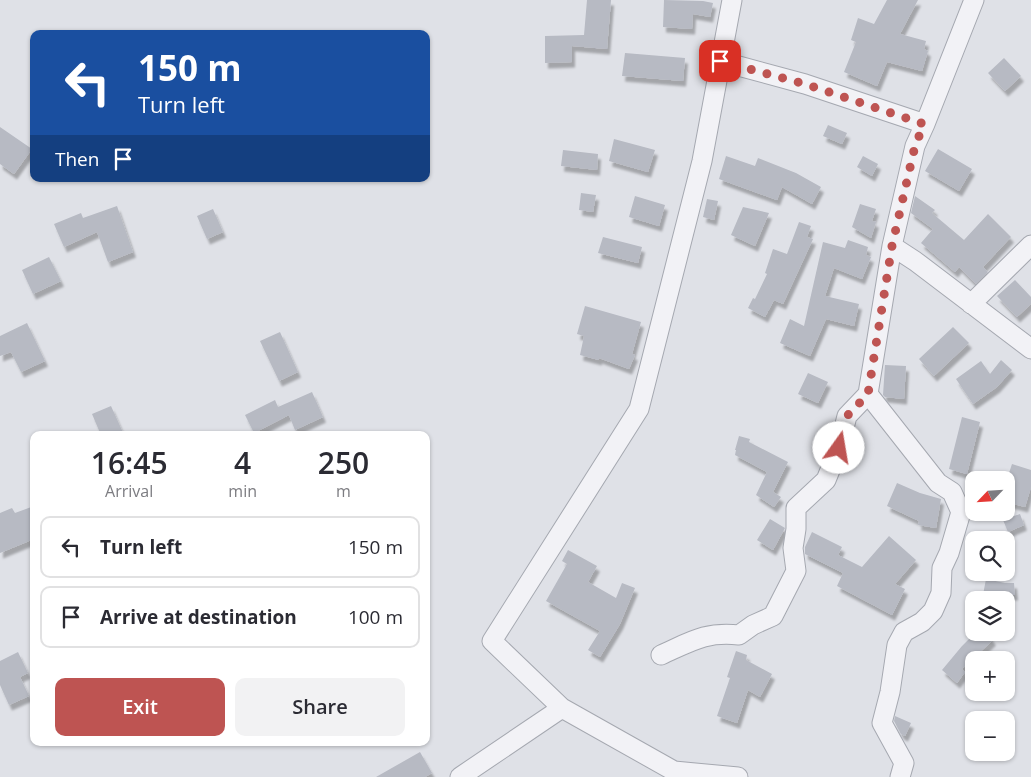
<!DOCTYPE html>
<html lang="en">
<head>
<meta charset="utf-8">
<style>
	:root { --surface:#fff; --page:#f2f2f3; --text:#2b2b33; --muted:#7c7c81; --line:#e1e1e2; --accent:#be5452 }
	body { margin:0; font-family:"Open Sans",sans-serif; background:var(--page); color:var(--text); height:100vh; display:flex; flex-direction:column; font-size:19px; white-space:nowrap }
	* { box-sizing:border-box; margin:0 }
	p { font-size:16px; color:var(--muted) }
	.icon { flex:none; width:28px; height:28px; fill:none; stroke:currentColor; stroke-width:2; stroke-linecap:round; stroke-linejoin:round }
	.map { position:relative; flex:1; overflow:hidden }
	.panel { position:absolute; left:30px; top:431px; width:400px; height:315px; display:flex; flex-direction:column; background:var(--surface); border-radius:10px; box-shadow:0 1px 4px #0004 }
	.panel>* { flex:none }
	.guide { position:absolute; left:30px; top:30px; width:400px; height:152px; border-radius:10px; box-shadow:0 1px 4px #0004; background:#1a4fa0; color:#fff; overflow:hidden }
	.needle { width:32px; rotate:245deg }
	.buttons { position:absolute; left:965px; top:471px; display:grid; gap:10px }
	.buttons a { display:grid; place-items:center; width:50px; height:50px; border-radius:10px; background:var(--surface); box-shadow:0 1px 4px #0004; font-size:25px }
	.pin { position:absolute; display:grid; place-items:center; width:42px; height:42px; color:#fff; margin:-21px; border-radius:10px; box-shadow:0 2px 8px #0006 }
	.me { position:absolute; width:55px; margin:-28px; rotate:13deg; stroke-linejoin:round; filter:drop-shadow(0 0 4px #0008) }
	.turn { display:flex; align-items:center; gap:18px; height:105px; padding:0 25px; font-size:22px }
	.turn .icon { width:65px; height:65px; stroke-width:2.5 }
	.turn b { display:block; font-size:35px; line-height:42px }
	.then { display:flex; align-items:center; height:48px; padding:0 25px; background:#0003; gap:10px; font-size:19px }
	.eta { display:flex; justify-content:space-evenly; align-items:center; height:85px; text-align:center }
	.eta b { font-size:30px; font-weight:600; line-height:35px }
	.primary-button { display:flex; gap:10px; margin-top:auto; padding:10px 25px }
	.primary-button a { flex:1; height:58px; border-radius:10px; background:var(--accent); color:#fff; font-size:20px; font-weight:600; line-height:58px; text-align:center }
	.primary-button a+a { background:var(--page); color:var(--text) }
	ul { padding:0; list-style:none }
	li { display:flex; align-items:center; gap:15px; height:62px; margin:0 10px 8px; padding:0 15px; border:2px solid var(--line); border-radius:10px }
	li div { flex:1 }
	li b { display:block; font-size:19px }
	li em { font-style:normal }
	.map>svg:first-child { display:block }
	.building { fill:#b7bac3; filter:url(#shadow) }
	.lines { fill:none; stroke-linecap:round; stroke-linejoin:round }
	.minor-casing { stroke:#a5a8b0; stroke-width:21 }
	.minor { stroke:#f2f2f6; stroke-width:19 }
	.route { stroke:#be5452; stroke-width:9; stroke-dasharray:0 16.2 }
</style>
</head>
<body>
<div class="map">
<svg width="1031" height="777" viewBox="0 0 1031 777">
	<defs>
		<filter id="shadow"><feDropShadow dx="3" dy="5.5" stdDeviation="1" flood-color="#0004"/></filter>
	</defs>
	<rect width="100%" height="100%" fill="#dfe1e7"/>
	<path class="building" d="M587,0H611L607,49L572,46V62L545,63V36L584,35Z
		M664,0L703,1L713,3L710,17L693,14L692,29L663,27Z
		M887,0H918L900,34L926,41L924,49L928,51L922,71L887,62L877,86L844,72L856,42L851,40L858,18L874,24Z
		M625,53L685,58L683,81L622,76Z
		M1004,58L1021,76L1005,91L988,73Z
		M828,125L847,133L842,144L823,136Z
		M0,127L32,149L14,174L0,164Z
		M614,139L655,150L648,172L609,161Z
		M938,149L972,169L959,191L925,171Z
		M563,150L598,154L597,170L561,166Z
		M726,156L755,166L758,158L796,173L821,187L812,204L782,187L777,200L719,179Z
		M863,156L878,164L872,176L857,167Z
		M581,193L596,195L593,212L579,210Z
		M635,196L665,205L659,226L629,217Z
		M915,196L935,210L932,213L964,240L988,214L1011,237L983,267L988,272L976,284L959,267L955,272L921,243L933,229L911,213Z
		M707,199L718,201L714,220L703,217Z
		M860,204L876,209L872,221L876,222L871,238L852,227Z
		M117,206L133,252L108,262L97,232L64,247L54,224L81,213L83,218Z
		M743,207L769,213L755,246L731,235Z
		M213,209L223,232L207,239L197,216Z
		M799,222L811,226L807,237L813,239L783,304L774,300L765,317L748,308L753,298L755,299L767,274L765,273L773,249L787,254Z
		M603,237L642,247L638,263L598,253Z
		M848,240L868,247L866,255L871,257L862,279L834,268L825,296L859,304L854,326L826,319L810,356L780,343L790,319L804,326L823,242L845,248Z
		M49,257L61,281L33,294L22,270Z
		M1015,280L1031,297V304L1017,317L997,296Z
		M585,306L641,322L632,354L635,355L629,369L599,358V360L580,355L584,336L577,334Z
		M27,323L45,361L21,372L11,352L0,356V336Z
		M953,327L969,343L934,376L919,359Z
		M280,332L298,372L279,381L260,341Z
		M1001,360L1012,370L997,387L973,404L956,379L981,361L990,374Z
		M885,365L906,366L904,399L885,397L883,395Z
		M808,373L828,382L818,403L798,394Z
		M312,392L323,417L295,430L289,415L254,433L245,415L275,400L278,407Z
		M111,406L124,435H101L92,414Z
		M962,417L980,422L967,474L949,469Z
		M739,436L750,439L749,442L788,462L773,492L781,497L774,507L756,495L767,472L735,455L736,450H735Z
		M1012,464L1031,470V487L1025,507L1006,502V482Z
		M897,483L920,493L941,499L936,528L918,525L919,521L887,506Z
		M34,506V539L0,553V513L12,508L15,513Z
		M1020,514L1024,525L1008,532L1003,520Z
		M770,519L785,528L773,550L757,540Z
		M812,532L842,547L838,555L862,567L889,536L916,560L895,584L905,589L892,615L837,586L843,573L805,554V547Z
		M568,550L597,566L588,582L616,598L622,583L635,588L620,624L600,657L588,650L600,631L546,601L567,564L562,561Z
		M986,579L1005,583H1014L1015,595H1001L1000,600H982Z
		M976,632H987L993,640L962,669L965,672L957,683L942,670L962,646Z
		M736,651L747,655L746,660L772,674L760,697L748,690L737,723L717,716L730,678L727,677Z
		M18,652L28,673L20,677L29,696L9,705L0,685V661Z
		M895,716L911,723L905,736L901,734L894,721Z
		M420,752L432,773L425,777H376Z"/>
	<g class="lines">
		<defs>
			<path id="minor" d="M720,61L805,84L925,124L915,146L892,246L915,261L1031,349
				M925,124L974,0
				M971,304L1031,245
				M868,394L938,483L952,492L961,512L949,553L942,568L941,593L933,611L922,622L904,632L897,645L890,692L882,723L904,763L900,777
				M661,655C690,642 706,631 739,635L753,625L773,616L796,571L793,548L796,529V508L826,480L839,448L847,416L868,394L892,246
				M562,708L492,641L639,409L702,161L732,0
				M460,777L562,708L674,771L738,777"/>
		</defs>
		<use href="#minor" class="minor-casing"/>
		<use href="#minor" class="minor"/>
	</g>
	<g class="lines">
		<path class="route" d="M720,61L805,84L924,124L915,146L892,246L868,394L847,416L839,448"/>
	</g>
</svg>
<div class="buttons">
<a><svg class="needle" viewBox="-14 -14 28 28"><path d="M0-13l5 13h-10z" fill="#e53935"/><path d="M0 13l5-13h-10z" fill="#7c7c81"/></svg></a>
<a><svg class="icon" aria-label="search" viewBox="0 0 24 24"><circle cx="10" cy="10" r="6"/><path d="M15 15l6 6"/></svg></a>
<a><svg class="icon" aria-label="layers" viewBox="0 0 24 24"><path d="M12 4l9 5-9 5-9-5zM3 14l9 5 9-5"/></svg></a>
<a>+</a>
<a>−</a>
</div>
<div class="pin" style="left:720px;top:61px;background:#d93025"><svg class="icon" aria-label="arrive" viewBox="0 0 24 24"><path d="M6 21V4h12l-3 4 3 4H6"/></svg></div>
<svg class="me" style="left:839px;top:448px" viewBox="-20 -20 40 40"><circle r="19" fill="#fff"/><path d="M0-13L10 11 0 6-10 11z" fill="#be5452"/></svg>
<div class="guide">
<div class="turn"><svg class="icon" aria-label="left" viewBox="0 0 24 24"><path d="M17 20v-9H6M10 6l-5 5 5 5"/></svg><div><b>150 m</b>Turn left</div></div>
<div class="then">Then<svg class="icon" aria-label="arrive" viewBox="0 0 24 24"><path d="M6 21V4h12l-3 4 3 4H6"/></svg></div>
</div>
<section class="panel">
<div class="eta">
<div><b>16:45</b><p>Arrival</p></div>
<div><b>4</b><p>min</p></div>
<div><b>250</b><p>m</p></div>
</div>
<ul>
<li><svg class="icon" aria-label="left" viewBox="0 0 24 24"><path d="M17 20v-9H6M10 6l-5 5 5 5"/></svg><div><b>Turn left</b></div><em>150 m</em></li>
<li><svg class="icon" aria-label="arrive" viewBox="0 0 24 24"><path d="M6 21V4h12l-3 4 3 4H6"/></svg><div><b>Arrive at destination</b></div><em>100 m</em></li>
</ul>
<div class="primary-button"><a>Exit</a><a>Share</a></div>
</section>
</div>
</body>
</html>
